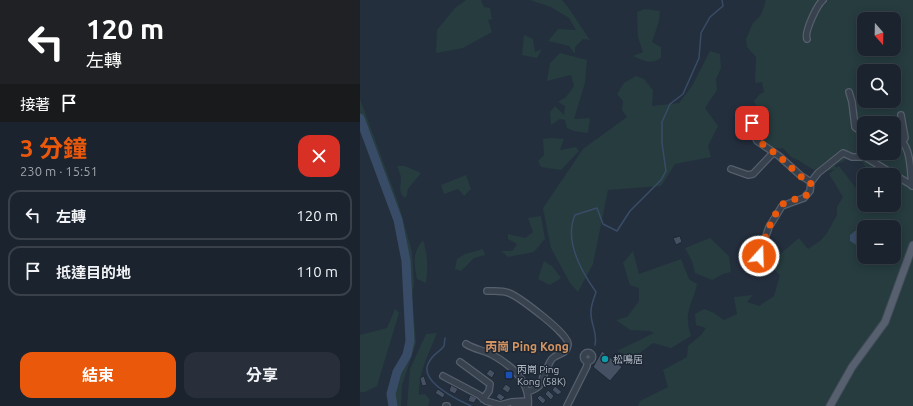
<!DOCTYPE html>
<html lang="zh-TW">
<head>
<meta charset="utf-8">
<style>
	:root { --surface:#1b232e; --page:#282f3a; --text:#f1f3f6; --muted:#a0a4aa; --line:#39404a; --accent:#ea580c }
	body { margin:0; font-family:Ubuntu,"Noto Sans TC",sans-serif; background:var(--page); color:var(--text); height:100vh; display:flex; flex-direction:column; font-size:15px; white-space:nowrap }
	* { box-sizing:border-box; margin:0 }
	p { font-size:13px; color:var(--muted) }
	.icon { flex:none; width:22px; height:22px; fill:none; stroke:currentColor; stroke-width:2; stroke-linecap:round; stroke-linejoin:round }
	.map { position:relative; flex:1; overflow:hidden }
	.drawer { display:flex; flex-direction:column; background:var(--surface); width:360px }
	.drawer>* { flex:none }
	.banner { background:#202124; color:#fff; overflow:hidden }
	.needle { width:26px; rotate:160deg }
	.tools { position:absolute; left:497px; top:12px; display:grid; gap:8px }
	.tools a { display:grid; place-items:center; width:44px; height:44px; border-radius:8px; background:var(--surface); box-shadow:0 2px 10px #0003,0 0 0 1px var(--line); font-size:20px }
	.pin { position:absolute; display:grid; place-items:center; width:34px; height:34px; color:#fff; margin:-17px; border-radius:8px; box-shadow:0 2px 6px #0006 }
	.me { position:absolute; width:44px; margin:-22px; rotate:20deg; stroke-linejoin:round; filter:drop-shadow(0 0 3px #0008) }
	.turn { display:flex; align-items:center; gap:14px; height:84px; padding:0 20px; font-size:18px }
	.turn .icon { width:52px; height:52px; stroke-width:2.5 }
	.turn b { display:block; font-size:28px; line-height:34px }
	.then { display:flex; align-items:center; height:38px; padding:0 20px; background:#0003; gap:8px; font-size:15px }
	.round { display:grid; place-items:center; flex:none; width:42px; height:42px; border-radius:12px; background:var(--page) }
	.headline { display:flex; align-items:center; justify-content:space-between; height:68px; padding:0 20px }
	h1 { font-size:24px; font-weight:700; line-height:30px; color:var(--accent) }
	.cta { display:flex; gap:8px; margin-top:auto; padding:8px 20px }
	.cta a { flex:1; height:46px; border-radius:12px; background:var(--accent); color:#fff; font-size:16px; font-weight:700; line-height:46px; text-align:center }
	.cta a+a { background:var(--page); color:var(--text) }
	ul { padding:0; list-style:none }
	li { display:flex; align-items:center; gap:12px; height:50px; margin:0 8px 6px; padding:0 12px; border:2px solid var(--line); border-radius:12px }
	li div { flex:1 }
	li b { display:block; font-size:15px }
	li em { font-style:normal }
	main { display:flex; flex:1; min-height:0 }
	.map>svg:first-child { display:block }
	.green { fill:#263c3f; fill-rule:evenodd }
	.water { fill:#394c67 }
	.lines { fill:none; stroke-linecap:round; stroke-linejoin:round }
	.stream { stroke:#394c67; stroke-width:1.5 }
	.river { stroke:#394c67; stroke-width:9 }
	.building { fill:#455162; stroke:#1f2835 }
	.minor-casing { stroke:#565f6c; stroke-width:8 }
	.major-casing { stroke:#414a57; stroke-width:9 }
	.minor { stroke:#38414e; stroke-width:5.5 }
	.major { stroke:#56606e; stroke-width:7 }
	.route { stroke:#ea580c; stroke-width:7; stroke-dasharray:0 12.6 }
	.culture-dot { fill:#0f9aa8; stroke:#1d2633; stroke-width:1.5 }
	.transit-dot { fill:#1a4fb4; stroke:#1d2633; stroke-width:1.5 }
	.labels { text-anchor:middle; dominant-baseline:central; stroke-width:3; stroke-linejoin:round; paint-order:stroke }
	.poi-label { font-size:10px; fill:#b4bcc9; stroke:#1d2633; text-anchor:start }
	.quarter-label { font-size:12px; font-weight:bold; fill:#d59563; stroke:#1d2633 }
</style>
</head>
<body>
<main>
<section class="drawer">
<div class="banner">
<div class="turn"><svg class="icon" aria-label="left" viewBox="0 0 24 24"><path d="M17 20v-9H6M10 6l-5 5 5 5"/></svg><div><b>120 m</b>左轉</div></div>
<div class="then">接著<svg class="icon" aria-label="arrive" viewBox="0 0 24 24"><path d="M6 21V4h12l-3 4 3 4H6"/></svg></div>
</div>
<div class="headline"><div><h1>3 分鐘</h1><p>230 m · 15:51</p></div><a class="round" style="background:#d93025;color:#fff"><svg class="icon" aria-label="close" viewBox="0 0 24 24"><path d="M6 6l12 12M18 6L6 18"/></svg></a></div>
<ul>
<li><svg class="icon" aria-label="left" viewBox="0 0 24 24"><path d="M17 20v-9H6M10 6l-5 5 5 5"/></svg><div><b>左轉</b></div><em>120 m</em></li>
<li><svg class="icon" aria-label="arrive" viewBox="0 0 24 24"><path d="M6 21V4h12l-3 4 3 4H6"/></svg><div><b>抵達目的地</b></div><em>110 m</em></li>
</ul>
<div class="cta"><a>結束</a><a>分享</a></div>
</section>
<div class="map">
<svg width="553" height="406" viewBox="0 0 553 406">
	<rect width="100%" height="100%" fill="#242f3e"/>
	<path class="green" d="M106,0H121L124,7L130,8L132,19L128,20L132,32L103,48L76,53L77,30L95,8Z
		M170,0H202L208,7L230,40L223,39L215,47V54L209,46L188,41L198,29L216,30L209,18L191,7Z
		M406,0H553V406H278L280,401L308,387L303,370L327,357L328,346L341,335L346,328L336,325L335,314L344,309L354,313L364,320L377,314L374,297L393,295L387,302L399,306L414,296L420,275L402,260L405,247L420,254L439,238L448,249L460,241L467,233L477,215V207L483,197L469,174L475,169L464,172L452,169L438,160L431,157L423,148C411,150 398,142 394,130L399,125L405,124V113L396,106L394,101L400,94L404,92L402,82L395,83L396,57L387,47L386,39L393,23L401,15ZM504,19H534V49H504ZM504,71H534V101H504ZM504,123H534V153H504ZM488,156L502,162L508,171L505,175H534V205H504V177L496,188L479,166L476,168L475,165L484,161ZM504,227H534V257H504V246H498L501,230L504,232Z
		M285,9L300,11L299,21L292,42L301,47V58C289,65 285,61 273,56L283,52L278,37L277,12Z
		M164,35L173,39L175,52L182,49L177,58L162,55Z
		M350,51L360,54L361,68L356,79L357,90L345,108L358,126L348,146L351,157L315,164L301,186L248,190L233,264L218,292L210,283L191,248L183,208L223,149L267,117L262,110L263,101L257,94L264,83L276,76L284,79L293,90L292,106L319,103L332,86Z
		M200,53L227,60L225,83L214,119L230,118L228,133L214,131L207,128L205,120L200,119L191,125L190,112L195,106L204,115L205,106L198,102L206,97L214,86L211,75L187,81L190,63Z
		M0,99L38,202L52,252L54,284L52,295L56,343L42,385L41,406H30L29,395L46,345L44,266L42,249L34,222L0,126Z
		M192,138L204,139L200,150L216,147L219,151L201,170L181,167L178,161L184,155L183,139Z
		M37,166H45L61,173L48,189L47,195L45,198C38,193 41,187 41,179C41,175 39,171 37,166Z
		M106,175L111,189L104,196L98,189L84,194L81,185Z
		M181,216L185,239L174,252L148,257L141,251H152L157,244L148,239V234L165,238L173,232L168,218Z
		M350,238L369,256L371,272L363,274L352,280L335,273L332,261L325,248Z
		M63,240C68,255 68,268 66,283L57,279C54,264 52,252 63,240Z
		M123,249L125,255L114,258L101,271L95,269L97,259L105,254Z
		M273,251L279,274L321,259L329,279L337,284C332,307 323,311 331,336L311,348L293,343L273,358L257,351L294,333L290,331L270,330L256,320L267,317L279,301V288L270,285L263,263Z
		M184,261L192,266L201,278L190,285L178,279Z
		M35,309L39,313L17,386L5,392H0V335L27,328Z
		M77,333C69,353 58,373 59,395L65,394L70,400L68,406H47L50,369L66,334Z"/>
	<path class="water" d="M501,230L504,232V246H498L490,241V235L495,231Z"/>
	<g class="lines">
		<path class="stream" d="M85,338L84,346C78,354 73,353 68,364C60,382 98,400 111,406
			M235,345C238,332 230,324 231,311C231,305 234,298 236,292C221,271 204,240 215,215L237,208L243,224L257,231L270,211L301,180L306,171L302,143V122L310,104L323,94L339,58L341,33L350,17L363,6L362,0
			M147,406L149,405"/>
		<path class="river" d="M0,118L38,220L46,261L50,341L47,355L37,372L31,394L33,406"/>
	</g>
	<path class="building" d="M320,236L322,242L316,245L313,238Z
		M242,351L262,367L250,381L233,367Z
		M130,369L135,373L132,378L126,374Z
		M64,376L67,385L62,386L60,378Z
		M146,384L151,388L148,393L142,389Z
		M91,385L98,389L95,394L89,391Z
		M195,386L202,392L198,395L192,390Z
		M78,389L85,394L83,398L75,393Z
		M188,390L194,396L191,400L185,394Z
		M139,393L145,397L141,401L136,397Z
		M110,395L117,398L114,403L108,401Z
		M180,395L186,400L183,404L177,398Z"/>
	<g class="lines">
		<defs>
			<path id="minor" d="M447,39C444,32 457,5 463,0
				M489,92L492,102L495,127L504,134
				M541,115L545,138L542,142
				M392,123L394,135L397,141L419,156L440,175L451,182
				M534,137C552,141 550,171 552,186
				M371,169L388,175L393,174L413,153
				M400,261L399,256L409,227L422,206L444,198L450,191L451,182L458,173L483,153L492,157H505L553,186
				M127,291C134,291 142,290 149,293C159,297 209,334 208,344C207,355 198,353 193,358C190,360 189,365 187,368C179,381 186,386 167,392
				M106,344C114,349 122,350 131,354C151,365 171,381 168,406
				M223.5 357a4.5 4.5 0 1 1 9 0a4.5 4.5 0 1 1-9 0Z
				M100,362L130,384L129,391L123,399
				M83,376L119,395L126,401L140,405L151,402L168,401
				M86,406H87
				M154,406H163
				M207,406L227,366V361"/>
			<path id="major" d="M470,406L492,367L525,322L553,245"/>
		</defs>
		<use href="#minor" class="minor-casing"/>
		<use href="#major" class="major-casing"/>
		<use href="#minor" class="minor"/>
		<use href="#major" class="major"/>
	</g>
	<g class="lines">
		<path class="route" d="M392,123L394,135L397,140L419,156L440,176L451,182C447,208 434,193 422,205C411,217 404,241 399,256"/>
	</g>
	<circle class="culture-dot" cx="245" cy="359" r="4"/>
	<rect class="transit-dot" x="145" y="371" width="8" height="8" rx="2"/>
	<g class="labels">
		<g class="poi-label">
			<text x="253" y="359">松鳴居</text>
			<text x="157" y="369">丙崗 Ping<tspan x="157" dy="12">Kong (58K)</tspan></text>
		</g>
		<g class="quarter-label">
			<text x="167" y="346">丙崗 Ping Kong</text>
		</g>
	</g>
</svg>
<div class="tools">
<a><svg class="needle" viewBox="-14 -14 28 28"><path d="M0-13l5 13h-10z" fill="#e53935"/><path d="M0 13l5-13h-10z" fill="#a0a4aa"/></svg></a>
<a><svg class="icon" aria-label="search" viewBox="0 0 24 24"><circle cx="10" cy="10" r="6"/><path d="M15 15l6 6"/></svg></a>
<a><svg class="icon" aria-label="layers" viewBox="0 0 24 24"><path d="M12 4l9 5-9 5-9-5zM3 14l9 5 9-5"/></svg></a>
<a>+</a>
<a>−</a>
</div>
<div class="pin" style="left:392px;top:123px;background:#d93025"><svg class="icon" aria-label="arrive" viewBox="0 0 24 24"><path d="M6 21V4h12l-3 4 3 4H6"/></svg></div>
<svg class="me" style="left:399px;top:256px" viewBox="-20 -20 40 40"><circle r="17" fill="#ea580c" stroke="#fff" stroke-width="3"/><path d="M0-11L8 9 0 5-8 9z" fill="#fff"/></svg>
</div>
</main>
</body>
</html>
